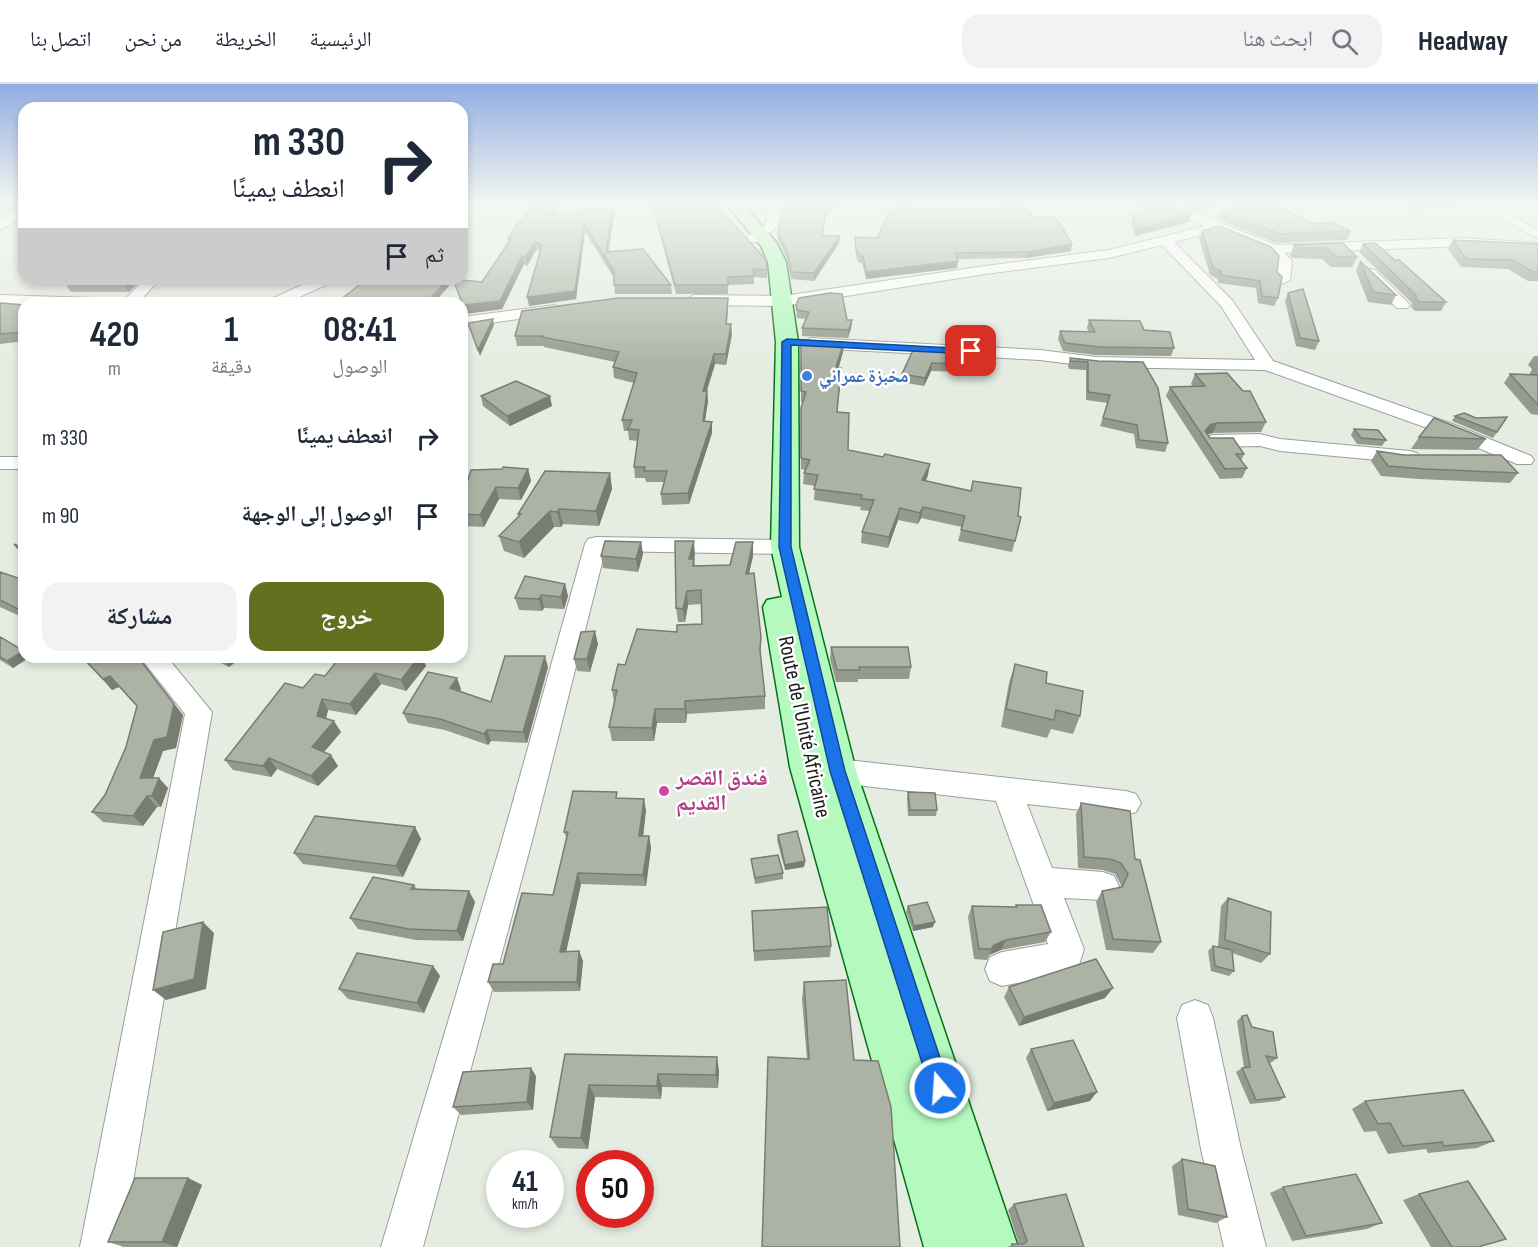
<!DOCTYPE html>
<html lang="ar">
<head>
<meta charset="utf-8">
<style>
	:root { --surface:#fff; --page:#f2f2f3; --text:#1f2937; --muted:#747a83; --line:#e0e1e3; --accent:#63701f }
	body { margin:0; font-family:"Sofia Sans Condensed","Noto Naskh Arabic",sans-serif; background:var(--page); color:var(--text); direction:rtl; height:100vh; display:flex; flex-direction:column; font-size:22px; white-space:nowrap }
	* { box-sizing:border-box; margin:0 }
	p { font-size:20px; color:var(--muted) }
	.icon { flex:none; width:33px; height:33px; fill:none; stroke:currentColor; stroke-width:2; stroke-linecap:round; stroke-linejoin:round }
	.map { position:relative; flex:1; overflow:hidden; direction:ltr }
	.side { position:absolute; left:18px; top:213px; width:450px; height:366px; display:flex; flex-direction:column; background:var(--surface); border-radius:18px; box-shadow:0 3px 9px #0003; direction:rtl }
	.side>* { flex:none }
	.top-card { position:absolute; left:18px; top:18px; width:450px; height:183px; border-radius:18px; box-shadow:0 3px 9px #0003; direction:rtl; background:#fff; color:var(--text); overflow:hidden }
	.speed { position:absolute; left:486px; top:1066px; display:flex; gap:12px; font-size:30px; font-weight:700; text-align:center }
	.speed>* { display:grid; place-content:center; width:78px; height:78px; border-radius:50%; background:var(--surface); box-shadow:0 3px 9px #0003; line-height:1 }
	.speed small { font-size:15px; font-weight:400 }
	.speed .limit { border:9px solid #d22; background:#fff; color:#111 }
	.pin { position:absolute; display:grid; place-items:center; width:51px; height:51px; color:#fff; margin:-26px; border-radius:12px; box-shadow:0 3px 9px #0006 }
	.me { position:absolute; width:66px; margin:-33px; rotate:342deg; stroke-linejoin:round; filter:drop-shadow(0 0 4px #0008) }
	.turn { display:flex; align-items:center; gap:21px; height:126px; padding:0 24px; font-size:27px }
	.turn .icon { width:78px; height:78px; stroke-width:2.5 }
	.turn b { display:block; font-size:42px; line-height:51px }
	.then { display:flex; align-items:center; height:57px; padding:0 24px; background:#0003; gap:12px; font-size:22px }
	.eta { display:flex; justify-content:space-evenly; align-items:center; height:102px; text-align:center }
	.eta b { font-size:36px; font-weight:700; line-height:42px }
	.button { display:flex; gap:12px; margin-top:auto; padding:12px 24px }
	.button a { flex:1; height:69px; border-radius:18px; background:var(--accent); color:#fff; font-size:24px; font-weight:700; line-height:69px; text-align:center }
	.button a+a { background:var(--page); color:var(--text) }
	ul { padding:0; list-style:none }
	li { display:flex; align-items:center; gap:18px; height:78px; padding:0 24px }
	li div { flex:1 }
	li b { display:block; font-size:22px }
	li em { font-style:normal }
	header { display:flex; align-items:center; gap:36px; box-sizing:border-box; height:84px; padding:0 30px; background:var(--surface); border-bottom:2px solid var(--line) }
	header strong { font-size:28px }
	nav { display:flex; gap:33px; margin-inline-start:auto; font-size:21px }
	.search { width:420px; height:54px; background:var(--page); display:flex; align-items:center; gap:15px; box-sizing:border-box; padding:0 21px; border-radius:18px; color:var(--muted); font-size:22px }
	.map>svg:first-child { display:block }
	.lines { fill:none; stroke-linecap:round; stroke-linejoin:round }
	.minor-casing { stroke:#9d9d9d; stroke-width:2 }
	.secondary-casing { stroke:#057119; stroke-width:3 }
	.minor { fill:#fff; fill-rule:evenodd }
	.secondary { fill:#b4f9bd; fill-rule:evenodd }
	.wall { fill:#949a8d }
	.shaded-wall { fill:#787d73 }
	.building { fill:#acb3a4; stroke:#787d73; stroke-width:1.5 }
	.route { fill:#1a73e8; stroke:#114b97; stroke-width:1.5 }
	.shop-dot { fill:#3f7fe0; stroke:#fff; stroke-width:2 }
	.hotel-dot { fill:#d1479c; stroke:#fff; stroke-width:2 }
	.labels { text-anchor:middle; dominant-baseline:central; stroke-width:5; stroke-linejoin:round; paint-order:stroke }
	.far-shop-label { font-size:18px; font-weight:bold; fill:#366cbe; stroke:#fff; text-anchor:start }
	.street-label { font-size:22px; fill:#1c1c1c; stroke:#fff }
	.hotel-label { font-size:22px; font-weight:bold; fill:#b23c85; stroke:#fff; text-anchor:start }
</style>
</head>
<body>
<header>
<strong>Headway</strong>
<div class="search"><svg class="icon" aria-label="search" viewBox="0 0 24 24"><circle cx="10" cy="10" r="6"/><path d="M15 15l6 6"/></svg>ابحث هنا</div>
<nav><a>الرئيسية</a><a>الخريطة</a><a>من نحن</a><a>اتصل بنا</a></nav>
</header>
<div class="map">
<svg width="1538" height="1163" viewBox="0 0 1538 1163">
	<rect width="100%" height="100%" fill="#e5ede2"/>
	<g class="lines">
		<defs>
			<path id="minor" d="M769,120H781L778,142L758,158H748L746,155L748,152L766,140Z
				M864,120C880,120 922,116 932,125L926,129L870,124Z
				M1156,120H1173L1276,161L1463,154L1538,159V167L1463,162L1285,169L1292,177L1290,196L1283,200L1276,196L1278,178L1269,168L1217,147L1174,158L1232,216L1273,277L1458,342L1531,372L1534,376L1531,380H1517L1444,350L1265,286L1096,283L1040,276L810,264L802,259L810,254L1040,266L1096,273L1255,276L1221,222L1162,161L1109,174L985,190L783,222L694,221L686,216L694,211L783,212L985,182L1109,166L1205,142L1158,123Z
				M1476,120H1491L1538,146V155Z
				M24,123V133L0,146V136Z
				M1370,185L1375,186L1410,221L1407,224H1397L1365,192L1363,189Z
				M145,195H160L138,219L0,221V211L125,215Z
				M315,195H334L332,198L286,219H266L269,216Z
				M555,221L563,226L560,229L462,243V233Z
				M1260,350L1280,355L1410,367L1417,369L1420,373L1417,377L1410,379L1280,367L1260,362L1213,363L1206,361L1203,357L1206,353L1213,351Z
				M0,373H24V385H0Z
				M596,453L785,456L793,458L796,463L793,468L785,470L605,467L533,753L423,1163H381L503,753L585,460L588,455Z
				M140,573H167L212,628L122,1163H80L185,630Z
				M838,675L1126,707L1136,710L1141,719L1136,728L1126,731L1027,720L1052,784L1103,788L1114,792L1119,802L1114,812L1103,816L1064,814L1084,865L1079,881L1062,890L1002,902L990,897L985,885L990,873L1002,868L1048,860L996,717L838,699L828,695L824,687L828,679Z
				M1195,916L1208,921L1213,934L1241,1065L1266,1163H1224L1201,1065L1177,934L1182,921Z"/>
			<path id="secondary" d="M726,120H743L776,158L786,178L798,258L799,463L856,687L1018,1163H924L790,683L763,523L767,516L782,513L771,463L776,258L768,178L761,162Z"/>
		</defs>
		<use href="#minor" class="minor-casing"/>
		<use href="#secondary" class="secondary-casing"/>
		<use href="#minor" class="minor"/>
		<use href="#secondary" class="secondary"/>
	</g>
	<path class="wall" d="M0,120H24V121L14,126H0Z
		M645,120H716L767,186V194L754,193V200L728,201V210H676L658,143L657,136L661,129L654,130Z
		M999,120H1021L1033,133L1071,167L1026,174L958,175L957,184L866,195L862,179H859L856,172L855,153L877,154L944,126L1000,125L1003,123Z
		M1125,120H1165L1189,138L1135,152L1131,140L1133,132L1149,127Z
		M1179,120H1224L1198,128Z
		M1401,120H1473L1413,126Z
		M558,127L556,130L614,131L608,167L671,201L672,210H615L614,194L585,148L576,215L529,222L540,168L536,166L527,182L524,180L502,225L465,230L453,195L482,198L508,158V155Z
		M1220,127L1315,140L1351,147L1347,156L1276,159L1217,135Z
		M826,133L822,152L839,159L814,197L791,195L788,177L778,156V149Z
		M1202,147L1277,188L1278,214L1274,222L1258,219L1256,204L1218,199V195L1210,191L1199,154Z
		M1453,156L1538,160V197H1528L1508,185L1461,183L1448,165Z
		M1343,159L1357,173L1352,183H1331L1322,175L1292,174L1290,171L1294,161Z
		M1363,160L1446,218L1441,227H1415L1411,223L1412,219L1359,168Z
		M1360,177L1396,211L1391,221L1368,218L1356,187Z
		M71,195H142L129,208H71L65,199Z
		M1288,209L1319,257L1315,266L1296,262L1285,217Z
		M0,220L24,221V257L0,260Z
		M796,221L847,236H852L851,244L848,254L802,252V244L806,235L797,234Z
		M728,224L727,240L732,250L726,281L715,280L707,307L708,317L705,337L712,349L689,420L662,421L661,410L664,398H646L645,394H635L634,383L637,357L629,356L628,347H624L622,336L634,299L614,294L613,283L615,278L544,263V262H517L515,252Z
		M1089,236L1144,246L1174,264L1171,272L1096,271L1063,267L1058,255L1060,247L1089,248L1087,244Z
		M801,256L844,258L843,268L839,283L841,294L837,328L848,366L928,391L926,397L1021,433L1012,468L958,457L962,443L921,434L918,440L898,436L888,464L861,459L862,448L870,427L860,426L861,423L814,416L815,402L803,400L804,389L805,386L801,385V335L803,318H801Z
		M914,264L962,280L960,288L931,287L924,302L901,298L902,290Z
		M1534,272H1538V331L1531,330L1504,299L1510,290L1529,291L1532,285L1528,281Z
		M1070,274L1098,277L1168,359L1165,368L1136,364L1134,350L1100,342L1108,319L1086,316V286L1069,285L1068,282Z
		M1195,290L1266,338L1261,348L1213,349L1207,350L1210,354L1244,370L1241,377L1247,384L1242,394L1220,395L1166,312L1170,303L1193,302L1191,300Z
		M481,312L552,322L510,342L483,322Z
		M1455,332L1476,334L1507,333L1493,354L1452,337Z
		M1354,345L1386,356L1382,362L1357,360L1351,351Z
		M1419,353L1486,355L1477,366L1411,365Z
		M1377,367L1518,389L1510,399L1419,395L1381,392L1371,377Z
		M528,385L531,397L521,416L499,415L484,443L462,442V414Z
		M610,389L612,405L599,442L563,440L561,443H554L524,474L504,467L499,452L519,432L518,430Z
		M641,458L643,470L638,488L603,484L601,472Z
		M753,458V472L749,489L761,567L760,574L765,612V625L687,630L686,639H657L654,657H612L609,643L614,618L612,606L625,581L677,548L702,540L701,520L688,521L685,538H678L676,524L695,471L694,475L695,482L730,481Z
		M0,488L24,496V534L0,523Z
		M565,500L568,512L564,525L544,524L542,527L519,526L515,514Z
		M0,553L30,573L13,584L0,576Z
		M598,560L590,588L577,587L574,575Z
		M831,563L911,583L909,595H858V598H836L830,575Z
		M212,573H242L229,583L217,577Z
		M340,573H422L426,582L406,607L381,600L356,631L328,626L326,635L341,648L324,668L338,682L318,702L277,685L271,693L233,686L225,676L303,604L325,592Z
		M83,574L183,631L176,664L163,667L153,694L168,704L161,723H157L143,742L103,738L92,728L105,711L126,663L137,622L119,603L112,606Z
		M1015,580L1046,599L1080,632L1073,650L1051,645L1047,654L1001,643L1009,599Z
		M548,583L527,659L491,657L488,661L445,646L408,639L403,629L461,605L460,608L491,618Z
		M908,708L937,726L936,732H908L907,714Z
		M619,715L646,726L643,752H649L651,764L646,802L581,800L566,867H579L583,877L580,907L494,908L488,898L503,880L553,811L567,755L564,748Z
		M1081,719L1135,775L1161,858L1153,869L1106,866L1096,818L1102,807L1120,804L1121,801L1115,790L1103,786L1078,784L1076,730Z
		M415,743L421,755L403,793L303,780L294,769Z
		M778,751L805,777L804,783L785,786L777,756Z
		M751,775L783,789V795L755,800Z
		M414,801L417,805L475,818L463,857L416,856L358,845L350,834Z
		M1228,814L1270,870L1261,879L1232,869L1234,887L1229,892L1211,887L1208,867L1213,862L1218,863L1221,822Z
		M1016,821L1051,848L1045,858L1001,866L989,871L987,876L974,875L968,833L972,822L1016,823Z
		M908,822L933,843L913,847L906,828Z
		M752,827L831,862L830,873L754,877Z
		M433,882L440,892L424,929L348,915L339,905Z
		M804,898L854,976L807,975L802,915Z
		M1009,903L1105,914L1019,942L1004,913Z
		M1242,932L1252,943L1277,974L1271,979L1269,978L1285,1013L1279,1017L1250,1020L1236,988L1242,984H1244L1237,937Z
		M1031,965L1090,1017L1047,1027L1026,974Z
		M565,970L719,986L718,1004L662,1003L661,1015L595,1013L588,1065L558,1064L550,1053Z
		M536,992L533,1026L461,1031L453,1023Z
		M1365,1017L1494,1057L1477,1064L1428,1069L1426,1065L1388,1070L1376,1047L1364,1048L1352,1025Z
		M1182,1075L1227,1133L1216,1139L1178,1131L1172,1082Z
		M188,1094L202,1101L177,1163H124L108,1158Z
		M1283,1103L1382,1139L1367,1145L1292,1157L1270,1109Z
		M1419,1110L1479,1163H1431L1403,1116Z
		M1014,1120L1084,1163H1008L1012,1160H1019L1008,1126Z"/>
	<path class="shaded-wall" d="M14,120H24V121L14,126L11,121Z
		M557,120L558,127L551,139L550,131Z
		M831,120H837L826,133L821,159L822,152L826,126Z
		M1201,120H1224L1198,128Z
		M1416,120H1473L1413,126Z
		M665,121L666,128L654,130L653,123Z
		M613,123L614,131L607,176L606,168Z
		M1191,130L1189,138L1135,152L1137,145Z
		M584,140L585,148L576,215L529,222L527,213Z
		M840,152L839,159L814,197V189Z
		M535,158L536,166L527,182L526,173Z
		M1072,160L1071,167L1026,174L1028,168Z
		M522,172L524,180L502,225L465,230L463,221Z
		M958,177L957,184L866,195V188Z
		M128,195H142L129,208L124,198Z
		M447,196L449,202L434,219H426Z
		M493,235L494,241L480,272L478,266Z
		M852,236L851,244L848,254L849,246Z
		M731,240L732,250L726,281V270Z
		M465,248L467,256L462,268V255Z
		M844,258L843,268L835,294L836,283Z
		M714,270L715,280L703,317V307Z
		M932,279L931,287L924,302L925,294Z
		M707,307L708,317L703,348V337Z
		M550,312L552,322L510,342L507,332Z
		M712,338V349L689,420L688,409Z
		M1217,339L1213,349L1205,351V347L1210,341Z
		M930,380L928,391L920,407L922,396Z
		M528,385L531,397L521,416L518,404Z
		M610,389L612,405L599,442L596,427Z
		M496,403L499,415L484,443L480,431Z
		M923,423L921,434L918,440L920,429Z
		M900,424L898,436L888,464L889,453Z
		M559,425L563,440L561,443L557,428Z
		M550,427L554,443L524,474L519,458Z
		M694,457L695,471L690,488L689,475Z
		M641,458L643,470L638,488L636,475Z
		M753,458V472L746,503V490Z
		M565,500L568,512L564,525L561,513Z
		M687,507L688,521L685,538L683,525Z
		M541,511L544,524L542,527L539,515Z
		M595,547L598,560L590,588L587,575Z
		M24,567V573H30L13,584L7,577Z
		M545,572L548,583L527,659L523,648Z
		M138,573L183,631L176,664L163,667L149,705L140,694Z
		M223,573H242L229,583Z
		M419,573H422L426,582L406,607L401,596Z
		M375,589L381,600L356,631L350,620Z
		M110,592L119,603L112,606L103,595Z
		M457,594L461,605L455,615L450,604Z
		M322,615L328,626L324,643L317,632Z
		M685,617L687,630L686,639L685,625Z
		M655,625L657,639L654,657L652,644Z
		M334,637L341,648L319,674L312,663Z
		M487,646L491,657L488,661L484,650Z
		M331,671L338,682L318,702L311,692Z
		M269,674L277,685L271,693L263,682Z
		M159,694L168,704L161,723L152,712Z
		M147,712L157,723L143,742L133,732Z
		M644,715L646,726L642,763L639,752Z
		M415,743L421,755L403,793L396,782Z
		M649,752L651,764L646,802L643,791Z
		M805,777L804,783L785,786V781Z
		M578,789L581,800L564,878L560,868Z
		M469,807L475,818L463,857L457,847Z
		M203,838L214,849L206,905L166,916L153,906Z
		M935,838L933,843L913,847L914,842Z
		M1006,856L1001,866L989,871L987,876L994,861Z
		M579,867L583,877L580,907L577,898Z
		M433,882L440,892L424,929L417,919Z
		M1113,904L1105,914L1019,942L1024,933Z
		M717,973L719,986L718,1004L716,991Z
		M531,984L536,992L533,1026L527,1018Z
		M658,990L662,1003L661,1015L657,1002Z
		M589,1001L595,1013L588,1065L581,1054Z
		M1097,1008L1090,1017L1047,1027L1054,1019Z
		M188,1094L202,1101L177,1163L162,1158Z"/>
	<path class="building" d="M0,120H14L11,121H0Z
		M534,120H557L550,131L613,123L606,168L643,165L671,201H614V187L584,140L575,207L527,213L542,161L535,158L526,173L522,172L500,217L463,221L453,195L482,198L511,155H508L519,137L523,136Z
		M651,120H716L766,176L767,186L753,185L754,192L728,193V201H675L657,136L665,121L653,123Z
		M785,120H831L826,126L822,152H840L814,189L791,188L788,170L778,149Z
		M1008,120H1021L1033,133H1053L1059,138L1072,160L1028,168L956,169L958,177L866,188L863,172H860L856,165L855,153L877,154L892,122L944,126L1000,125Z
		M1152,120H1165L1191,130L1137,145L1133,132L1161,122Z
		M1242,120H1272L1315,140L1331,138L1351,147L1280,150L1220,127Z
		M1219,142L1271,163L1279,172L1277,188L1282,193L1278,214L1262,212L1260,197L1221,191V187L1213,184L1202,147Z
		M1453,156L1538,160V188H1533L1513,176L1466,175Z
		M1343,159L1357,173H1336L1327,164H1297L1294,161Z
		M1375,159L1396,177L1398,175L1446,218H1420L1416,215V211L1363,160Z
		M1360,177L1396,211L1373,208Z
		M71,195H128L124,198L65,199Z
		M367,195H393L413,197L416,195L447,196L426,219H336Z
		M1303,205L1319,257L1300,254L1288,209Z
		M830,209L842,210L847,236H852L849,246L802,244L809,228L797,226L796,221L799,214Z
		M618,214H728L726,240H731L726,270H714L703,307H707L703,337L712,338L688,409L661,410L667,387H644L645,383H634L639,346L628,345L632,336H622L637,289L613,283L619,268L542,253L544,252H515L522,227Z
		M1,219L24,221V248L0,250V220Z
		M493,235L478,266L468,239Z
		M1089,236L1140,237L1144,246L1170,248L1174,264L1099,263L1065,259L1060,247L1095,248Z
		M462,248H465L462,255Z
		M801,256L844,258L836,283L841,284L837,328L849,329L848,366L883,373L885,370L930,380L922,396L971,407L973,397L1021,404L1018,432L1021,433L1015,457L961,446L965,432L923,423L920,429L900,424L889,453L862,448L874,416L861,415L862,411L814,405L818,391L804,389L810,376L801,374V324L806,308L801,307Z
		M914,264L960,266L962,280L932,279L925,294L902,290Z
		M1070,274L1098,277L1143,278L1158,304L1168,359L1139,356L1137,341L1103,334L1110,311L1088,308V278L1071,277Z
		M1227,289L1243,307H1250L1266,338L1217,339L1210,341L1205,347L1210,354H1233L1244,370H1236L1247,384L1225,385L1170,303L1205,302L1195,290Z
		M1510,290L1538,291V321Z
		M516,297L550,312L507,332L481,312Z
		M1464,329L1476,334L1507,333L1497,348L1455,332Z
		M1434,334L1486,355L1419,353Z
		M1354,345L1378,346L1386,356L1361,354Z
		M1377,367L1404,371H1501L1518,389L1425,385L1388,382Z
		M503,383L528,385L518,404L496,403L480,431L462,430V414L471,386L502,385Z
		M545,387L610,389L596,427L559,425L557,428L550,427L519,458L499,452L521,430H518Z
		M605,457L641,458L636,475L601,472Z
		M675,457H694L689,475H694L693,482L730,481L736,458H753L746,490L754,489L761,553L760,566L765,612L685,617V625H655L652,644L609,643L617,606H612L618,580L625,581L637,545L677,548V541L702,540L701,506L687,507L683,525L676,524Z
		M14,460L24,465V471Z
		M0,488L24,496V528L0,516Z
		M525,492L565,500L561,513L541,511L539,515L515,514Z
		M595,547L587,575H574L581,548Z
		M0,553L24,567L7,577L0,573Z
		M831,563H908L911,583H859L860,586H837Z
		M505,572H545L523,648L487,646L484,650L440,635L403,629L428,588L457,594L450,604L491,618Z
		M86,573H138L174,620L167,653L154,656L140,694H159L152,712H147L133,732L92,728L105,711L126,663L137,622L110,592L103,595L83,574Z
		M340,573H419L401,596L375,589L350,620L322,615L317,632L334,637L312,663L331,671L311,692L269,674L263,682L225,676L285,599L303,604L315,590L325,592Z
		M1015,580L1047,588L1046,599L1083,607L1080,632L1056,626L1054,636L1006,625Z
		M573,707L617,708L616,714L644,715L639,752H649L643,791L578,789L560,868L579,867L577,898H488L493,880H503L522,809L553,811L568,748H564Z
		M908,708L935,709L937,726H910Z
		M1081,719L1130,727L1135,775L1140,776L1161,858L1113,855L1102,807L1122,803L1128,790L1121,779L1110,775L1084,773Z
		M315,732L415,743L396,782L294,769Z
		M797,747L805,777L785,781L778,751Z
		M778,771L783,789L755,794L751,775Z
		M373,793L414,801L411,805L469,807L457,847L409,845L350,834Z
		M1228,814L1271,828L1270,870L1225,856Z
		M927,818L935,838L914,842L908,822Z
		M1016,821H1041L1051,848L1006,856L994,861L991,865H979L972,822L1017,823Z
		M827,823L831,862L754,867L752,827Z
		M203,838L194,895L153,906L163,848Z
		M1213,862L1232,866L1234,887L1215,882Z
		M357,869L433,882L417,919L339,905Z
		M1096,875L1113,904L1024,933L1009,903Z
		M846,896L854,976L878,977L891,1023L900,1163H762L768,973L809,975L804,898Z
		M1247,931L1252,943L1273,948L1277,974L1266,972L1285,1013L1256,1016L1242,984L1250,983L1242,932Z
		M1073,956L1097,1008L1054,1019L1031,965Z
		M565,970L717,973L716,991L658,990L657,1002L589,1001L581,1054L550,1053Z
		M531,984L527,1018L453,1023L463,988Z
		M1463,1006L1494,1057L1444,1062L1442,1058L1403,1062L1390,1039L1378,1040L1365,1017Z
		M1182,1075L1215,1082L1227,1133L1188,1125Z
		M1356,1090L1382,1139L1306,1152L1283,1103Z
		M135,1094H188L162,1158H108Z
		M1468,1097L1506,1155L1478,1163H1452L1419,1110Z
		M1066,1110L1084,1163H1013L1012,1160H1024L1027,1157L1014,1120Z"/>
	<linearGradient id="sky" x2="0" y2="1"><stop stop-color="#93ade3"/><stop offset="0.42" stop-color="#f3f7f2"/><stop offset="1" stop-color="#f3f7f2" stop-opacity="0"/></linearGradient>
	<rect width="1538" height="283" fill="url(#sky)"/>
	<path class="route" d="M787,255L971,265L975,267L971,270L791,261V463L845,687L950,1004L947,1011L940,1014L933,1011L930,1004L830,687L779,463L782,258Z"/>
	<circle class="shop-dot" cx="807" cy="292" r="6"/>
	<circle class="hotel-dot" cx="664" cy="707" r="6"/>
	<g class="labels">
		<g class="far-shop-label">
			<text x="819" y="292">مخبزة عمراني</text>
		</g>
		<g class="street-label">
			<text transform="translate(804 643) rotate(78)">Route de l'Unité Africaine</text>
		</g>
		<g class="hotel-label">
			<text x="676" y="694">فندق القصر<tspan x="676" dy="25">القديم</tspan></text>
		</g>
	</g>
</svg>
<div class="speed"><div>41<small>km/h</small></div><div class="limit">50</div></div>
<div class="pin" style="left:971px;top:267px;background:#d93025"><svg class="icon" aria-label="arrive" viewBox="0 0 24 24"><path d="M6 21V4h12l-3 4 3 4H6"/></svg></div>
<svg class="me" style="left:940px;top:1004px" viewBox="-20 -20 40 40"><circle r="17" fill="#1a73e8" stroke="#fff" stroke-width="3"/><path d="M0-11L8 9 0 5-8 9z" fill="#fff"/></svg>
<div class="top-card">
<div class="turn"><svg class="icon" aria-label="right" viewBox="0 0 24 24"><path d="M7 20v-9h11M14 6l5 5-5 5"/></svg><div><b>330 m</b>انعطف يمينًا</div></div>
<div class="then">ثم<svg class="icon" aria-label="arrive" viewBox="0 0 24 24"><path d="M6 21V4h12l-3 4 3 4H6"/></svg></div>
</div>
<section class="side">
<div class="eta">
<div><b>08:41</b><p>الوصول</p></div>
<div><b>1</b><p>دقيقة</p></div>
<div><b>420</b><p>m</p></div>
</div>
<ul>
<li><svg class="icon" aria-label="right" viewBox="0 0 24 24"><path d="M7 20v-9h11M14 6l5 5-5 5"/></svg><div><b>انعطف يمينًا</b></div><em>330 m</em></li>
<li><svg class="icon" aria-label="arrive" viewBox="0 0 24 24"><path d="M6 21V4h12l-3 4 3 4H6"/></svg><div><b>الوصول إلى الوجهة</b></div><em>90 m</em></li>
</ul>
<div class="button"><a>خروج</a><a>مشاركة</a></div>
</section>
</div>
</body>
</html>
